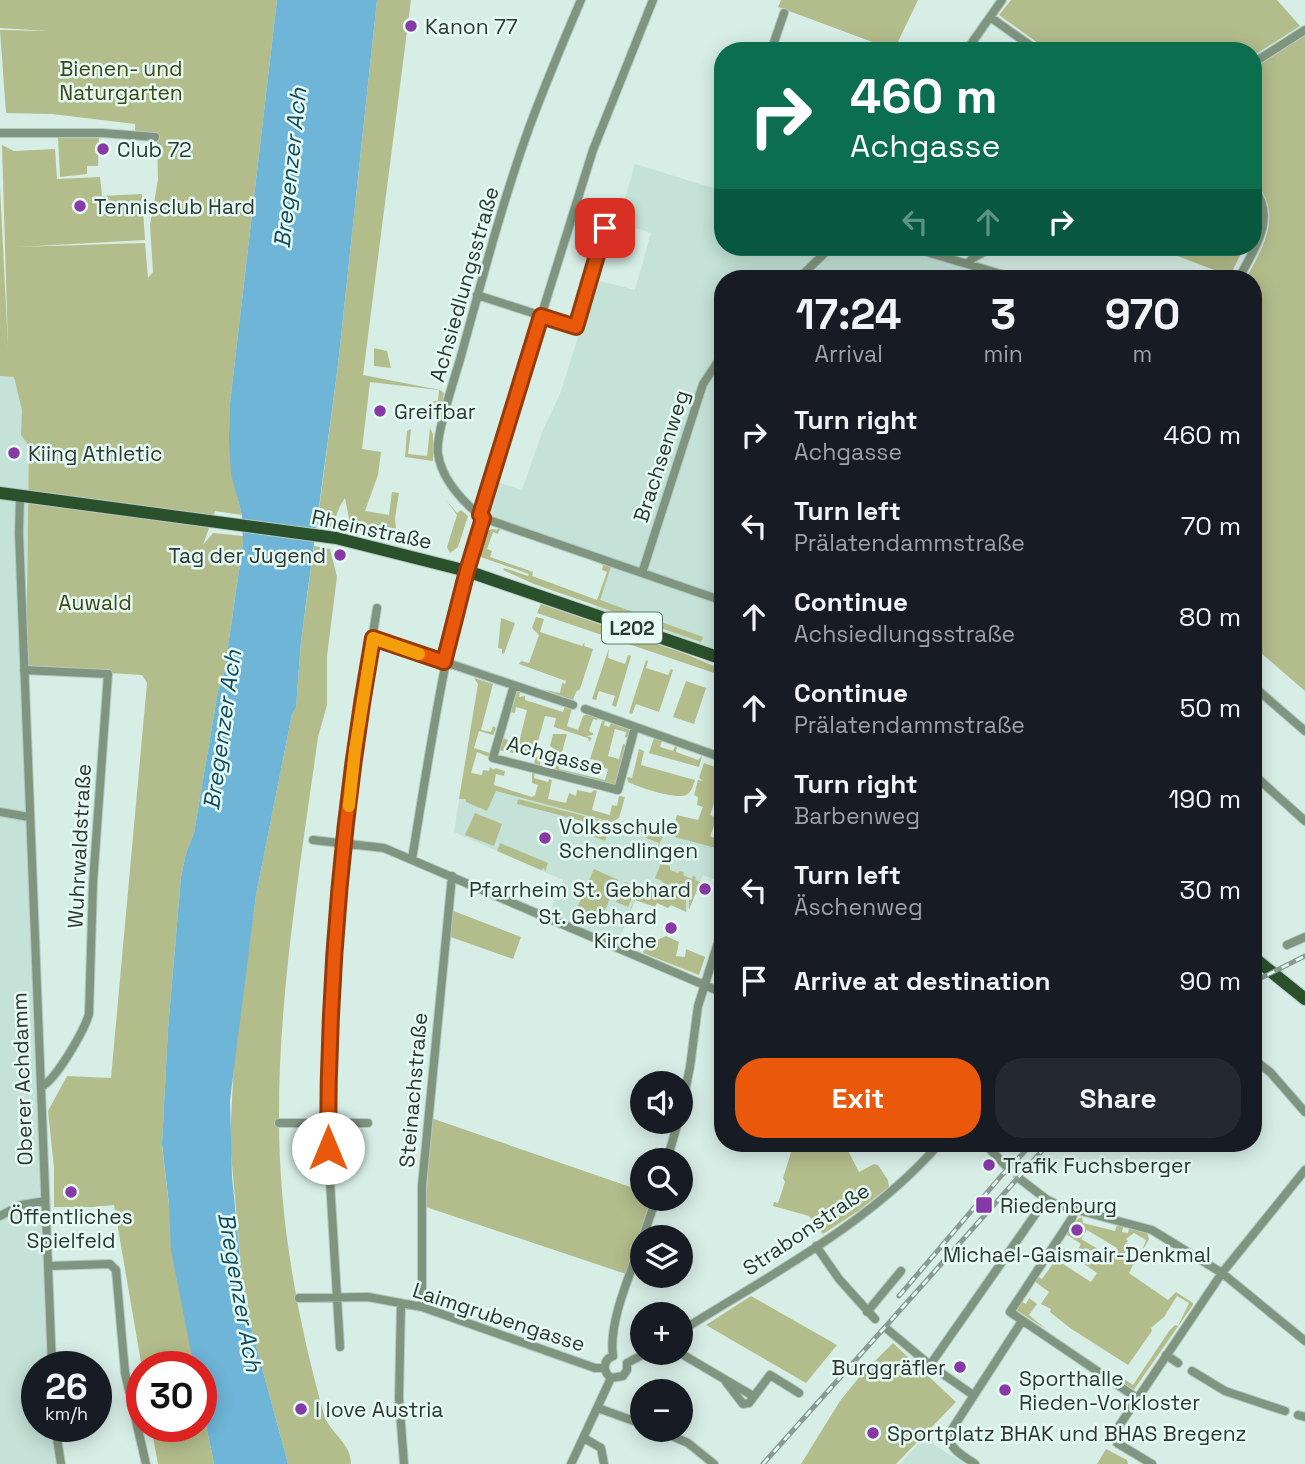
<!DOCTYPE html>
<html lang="en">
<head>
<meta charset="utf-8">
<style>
	:root { --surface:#171b24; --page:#242831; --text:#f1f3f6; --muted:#9ea1a6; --accent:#ea580c }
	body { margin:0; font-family:"Space Grotesk",sans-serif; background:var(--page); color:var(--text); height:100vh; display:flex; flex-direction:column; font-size:26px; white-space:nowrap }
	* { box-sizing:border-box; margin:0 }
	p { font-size:23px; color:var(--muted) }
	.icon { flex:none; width:38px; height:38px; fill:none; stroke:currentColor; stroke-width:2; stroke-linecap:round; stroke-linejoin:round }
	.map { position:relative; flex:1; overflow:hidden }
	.details { position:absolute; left:714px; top:270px; width:548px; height:882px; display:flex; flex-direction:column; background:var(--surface); border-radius:28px; box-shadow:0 4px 18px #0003 }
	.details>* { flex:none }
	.guide { position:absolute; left:714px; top:42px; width:548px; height:214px; border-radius:28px; box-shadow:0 4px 18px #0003; background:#0b6e4f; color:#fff; overflow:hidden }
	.tools { position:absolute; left:630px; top:1071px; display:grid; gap:14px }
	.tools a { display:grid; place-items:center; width:63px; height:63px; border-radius:50%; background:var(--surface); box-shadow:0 4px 18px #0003; font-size:35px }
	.speed { position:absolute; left:21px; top:1351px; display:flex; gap:14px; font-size:35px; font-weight:700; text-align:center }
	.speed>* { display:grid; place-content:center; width:91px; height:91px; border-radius:50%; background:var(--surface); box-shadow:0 4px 18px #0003; line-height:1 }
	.speed small { font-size:18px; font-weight:400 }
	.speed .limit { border:10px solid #d22; background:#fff; color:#111 }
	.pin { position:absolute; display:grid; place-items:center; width:60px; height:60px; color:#fff; margin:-30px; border-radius:14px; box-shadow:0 4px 10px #0006 }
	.me { position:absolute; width:77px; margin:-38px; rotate:0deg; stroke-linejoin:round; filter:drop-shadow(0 0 5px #0008) }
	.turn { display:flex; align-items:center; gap:24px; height:147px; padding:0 21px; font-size:32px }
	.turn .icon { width:91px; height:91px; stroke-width:2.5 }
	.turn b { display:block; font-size:49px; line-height:60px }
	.lanes { display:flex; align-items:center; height:66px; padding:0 21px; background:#0003; justify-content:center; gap:35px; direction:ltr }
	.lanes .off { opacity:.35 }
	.eta { display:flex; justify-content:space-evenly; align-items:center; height:119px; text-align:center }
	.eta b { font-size:42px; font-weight:700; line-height:49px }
	.action { display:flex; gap:14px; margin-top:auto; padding:14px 21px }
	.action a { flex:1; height:80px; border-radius:28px; background:var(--accent); color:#fff; font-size:28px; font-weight:700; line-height:80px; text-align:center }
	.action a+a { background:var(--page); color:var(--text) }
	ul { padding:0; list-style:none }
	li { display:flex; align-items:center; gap:21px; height:91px; padding:0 21px }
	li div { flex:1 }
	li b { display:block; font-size:26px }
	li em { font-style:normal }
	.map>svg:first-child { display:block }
	.built { fill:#c4e2d7 }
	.green { fill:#b3bc8b; fill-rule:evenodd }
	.water { fill:#6eb5d7 }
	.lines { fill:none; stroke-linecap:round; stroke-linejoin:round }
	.street-tunnel { stroke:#b5c9c2; stroke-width:8; stroke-dasharray:8 4; stroke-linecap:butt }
	.street-casing { stroke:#b5c9c2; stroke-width:10 }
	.primary-casing { stroke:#b5c9c2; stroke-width:14 }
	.street { stroke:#80957f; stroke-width:8 }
	.primary { stroke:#2b502c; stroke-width:12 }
	.rail-casing { stroke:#899993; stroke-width:5 }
	.rail { stroke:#e5fbf3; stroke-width:2.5; stroke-dasharray:8; stroke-linecap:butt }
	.route-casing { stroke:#983908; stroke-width:18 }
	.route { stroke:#ea580c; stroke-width:12 }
	.slow { stroke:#f59e0b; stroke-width:12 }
	.poi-dot { fill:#8938a8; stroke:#e5fbf3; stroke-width:2.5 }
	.labels { text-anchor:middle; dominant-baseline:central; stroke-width:5; stroke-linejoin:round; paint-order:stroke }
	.shield { fill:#e5fbf3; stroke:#65726d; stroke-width:2 }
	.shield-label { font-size:19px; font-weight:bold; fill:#2e3734 }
	.poi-label { font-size:21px; fill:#2e3734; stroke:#e5fbf3; text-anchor:start }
	.park-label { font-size:21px; fill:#404616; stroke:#e5fbf3 }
	.street-label { font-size:21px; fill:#2e3734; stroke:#e5fbf3 }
	.water-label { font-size:23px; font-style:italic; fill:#104b63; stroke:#e5fbf3 }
</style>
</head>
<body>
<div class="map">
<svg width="1305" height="1464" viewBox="0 0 1305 1464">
	<rect width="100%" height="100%" fill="#d7eee6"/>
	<path class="built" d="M635,164L723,191V247H910L1014,278H723V659L594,615L611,563L479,515L491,480L522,490L543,430L560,394L596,280L635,290L651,233L618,222Z
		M0,376L14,377L30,438L25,642L31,950L54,1367H37V1426H57L59,1464H0Z
		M462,782L612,822L618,820L723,850V883L703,875L687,912L639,891L617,943L549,914L563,880L454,832Z
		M926,1436L936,1446L965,1464H900Z"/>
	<path class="green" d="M0,0H277L230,403C229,442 231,477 242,515L215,511L203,545L213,533L243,536V543L224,674L218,691L194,833L186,853L181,877L168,1029L162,1145L171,1224L194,1367L142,1368L114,1205L93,1207H54V1168L48,1111L67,1076L111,1078L147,683L142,675L26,668L29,446L21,435L22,410L14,377L0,376V186L8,348L2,145L14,151L55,149L57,179L100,177L102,196L142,194L145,240L18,247L145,243L148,278L153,272L150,225L158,180L157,142L135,130V124L52,114L6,113L0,30L49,31L0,28Z
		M377,0H411L363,375L440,390L444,393L440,413L430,420L434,401H438L439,390L370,382L362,449L381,452L378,475L365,511L389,515L392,492L399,493L395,518L396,530L380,534L351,529L345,498L340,506L332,527L317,525L338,365Z
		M781,0H918L894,50L778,7Z
		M1011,0H1277L1300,26L1253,56V51H1049L999,15Z
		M1305,35V691L1253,646V278H1246C1263,248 1285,212 1253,181V69Z
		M58,137H99L98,166H87V174L60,177Z
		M939,247H982L967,256Z
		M1154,247H1244L1230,276Z
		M374,348L387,351L391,368L374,366Z
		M430,428L433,434V461L405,457L407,431L411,429L408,454L427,456Z
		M446,500L457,513L461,510L468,516L458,547L450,553L447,547L457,515Z
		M499,527L510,532L500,529L498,534L493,532L487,549L492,551L490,557L533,572L532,576L597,600L607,572L602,570L603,565L593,561L611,567L600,600L703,637L701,642L534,584L503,570L504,568L528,576L529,574L478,556L485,532L492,529L497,530Z
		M314,546L330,549L337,577L327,656V705L318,737C301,861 278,996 279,1121C279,1220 298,1323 325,1418C333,1435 351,1444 351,1464H288L251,1327L242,1277L230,1142L234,1058L256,895L292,714L296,708L301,641Z
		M541,604L686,654L723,670V676L537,613Z
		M536,617L544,619L540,632L582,646L585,642L584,646L593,649L580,689L576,692L573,700L541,689L560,693L562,683L565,684L566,681L519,664L521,661L529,663L539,635L532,628Z
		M501,618L515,623L504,654L502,653V649L498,648Z
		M609,648L608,658L625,664L628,655L631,656L616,707L612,705L615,696L599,691L596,700L592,699Z
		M646,660L648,661L646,668L668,675L671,669L673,670L659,712L636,704L632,714L629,713Z
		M474,678L493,684L481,730L491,732L493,726L496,728L493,735L479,731L474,748L490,753L489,757L477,752L471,773L482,775L483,770L489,771L490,767L494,770L495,768L505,771L504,776L496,774L494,785L532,797L535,795L538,785L532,783V771L535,772L534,778L548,782L549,779L552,780L548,799L566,803L569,793L576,796L577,790L591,793L594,790L597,791L592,810L610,815L612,805L617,806L619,796L625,797L619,818L612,822L496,791L487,811L466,802V799H459L478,684Z
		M686,681L706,688L694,724L673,717Z
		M516,691L520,692L519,697L525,696V700L563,712L565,706L572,708L567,726L578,730L583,716L587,714L598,718L597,720L593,719L589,731L593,733V735L587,736L592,738L589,742L588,738L554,727L556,718L545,716L534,756L546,759L548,753H560L550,746L553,734H567L562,752L567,754L566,759L561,758L559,769L605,780L608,769L602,767V762L590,759L602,721H605L604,725L609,727L611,723L630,729L628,738L625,737L626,732L615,729L608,756L619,759L623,744L627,745L616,786L555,770L556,764L541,760L539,767L534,766L535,758L499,750L503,738L508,740L506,749L517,751L527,710L516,707L515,713L510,712Z
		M654,738L662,741L660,747L673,751L675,746L677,747L676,752L698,760L702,756L699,767L649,753Z
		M639,749L644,751L641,765L695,780C693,786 692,792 686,795C675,800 636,786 628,782L627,777L632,778Z
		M721,762L723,763V773L717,788L719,789L710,815L720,819L723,815V827L714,826L710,836L723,842V850L664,834L648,868L659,843L646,838L647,835L623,825L624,823L671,836L677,815L698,820L703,807L697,805L698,797L694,795L698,780L703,781L699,778L704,763L718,768Z
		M518,799L612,823L605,841L590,835L594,824L517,804Z
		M475,813L502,824L494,846L465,835Z
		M500,843L548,863L545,872L544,868L541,870L497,851Z
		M661,863L670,866V870L678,873L679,871L684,872L683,875L692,879L693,876L696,877L695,880L700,882L689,910V893L686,891V912L671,905L668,908L657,903L655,907L635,900L618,940L638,891L643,893L645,888L662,896L670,892L662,881L655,878Z
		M594,869L618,880L599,924L575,913Z
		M625,882L637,887L628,907L616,902Z
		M451,910L521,937L513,959L448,936Z
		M666,936L679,942L676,956L685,957L686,949L705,957L699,975L643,953L647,939L657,940Z
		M431,1118L642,1191V1199H652L626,1274L426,1207Z
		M797,1143H844L859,1172L874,1164L878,1165L888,1180L889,1187L858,1211L823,1234L809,1216L773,1206L774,1202L778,1203L785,1182L783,1178L792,1149Z
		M1082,1217L1083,1223L1115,1231L1117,1225L1123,1227L1122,1232L1128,1233L1129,1228L1147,1233L1149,1239L1142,1251L1146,1240L1134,1233L1126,1239L1128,1241L1125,1245L1129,1246L1122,1258L1132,1264L1140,1252L1138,1258L1142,1260L1133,1265L1129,1273L1168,1300L1176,1292L1193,1303V1305L1133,1391L1118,1381L1121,1377L1133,1385L1169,1331L1175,1325L1178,1326L1189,1303L1177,1296L1164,1317L1151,1328L1152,1331L1128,1365L1070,1328L1050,1312L1051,1309L1041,1304L1049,1292L1034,1281L1037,1276L1042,1279L1064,1248L1075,1254L1081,1244L1066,1234L1078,1219ZM1087,1230L1117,1248L1112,1257L1081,1239ZM1067,1252L1097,1273L1091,1282L1060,1262Z
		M751,1296L837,1345L806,1383L706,1325Z
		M1029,1298L1037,1304L1029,1315L1046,1329L1016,1310L1021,1301L1026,1304Z
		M893,1343L956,1402L896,1464H801L840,1401L861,1375Z
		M201,1400L214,1464H158L151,1426H201Z
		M1106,1449L1127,1460L1128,1464H1097Z"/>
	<path class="water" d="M277,0H377L338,365L301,641L296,708L292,714L256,895L230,1100L232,1177L242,1277L251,1327L288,1464H214L201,1400V1367H194L171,1250L169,1205L162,1144L168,1029L181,877L186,853L194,833L218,691L224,674L243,543L242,515L231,474L229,440L230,403Z"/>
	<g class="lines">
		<path class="street-tunnel" d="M1006,1166L1020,1179"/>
		<defs>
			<path id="street" d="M581,0C563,42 545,85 529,128C502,203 482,280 461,356C455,378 435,435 438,454C442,480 463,502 483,518L723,601
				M990,17L1038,51
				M771,51L784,13
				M966,51L1002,0
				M1253,63L1305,30
				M0,133H102L155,137
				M910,247L1014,278
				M968,263L973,258L993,247
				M799,278L831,247
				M1239,278C1254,249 1278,218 1253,187
				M477,295L576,327L605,228
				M20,496L19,533L52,1367
				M479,515L593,150L653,0
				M642,573L703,384L723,354
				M373,638L573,705
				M24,670L108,674L93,883L89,1014C84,1031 56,1080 41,1087
				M514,685L493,758L618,790L635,727
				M1253,686L1305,731
				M585,709L723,758
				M1253,774L1305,821
				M0,812L29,817
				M313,840L384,848L723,993
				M412,859C431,744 447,629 483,518
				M1287,945L1305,937
				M1253,1059L1270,1072L1305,1112
				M681,1111L690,1067L698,1006L723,927
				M279,1123H368
				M984,1143L1006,1166
				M667,1160L678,1122
				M1020,1179L1046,1199L1058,1205L1152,1230L1222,1273L1305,1341
				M1075,1210L1072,1218L1010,1312L1137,1398
				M0,1216L21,1205L45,1201
				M643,1237L656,1199
				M816,1246L839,1279L875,1319
				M48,1266L110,1264L116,1270L125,1373L146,1464
				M299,1298L368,1297L422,1307L595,1368H604
				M401,1303L399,1398L404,1464
				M422,1307V1186L452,876
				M867,1312L901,1271
				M887,1329L930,1365L973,1395
				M681,1331C770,1275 871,1223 940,1143
				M340,1347L328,1148L333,989L355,750L377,608
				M680,1353L753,1396
				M1166,1355L1178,1363
				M613,1356C608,1322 631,1273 642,1240
				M613,1356C603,1360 602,1371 611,1378L623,1376L627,1370V1363
				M627,1363L646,1353
				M930,1365L1046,1199
				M1192,1371L1225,1391L1285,1411
				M726,1382L743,1404L749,1403L770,1375L799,1393
				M598,1408L642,1424
				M1298,1415L1305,1417
				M55,1426L61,1464
				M658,1430L688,1443L714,1464
				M584,1438L601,1448L604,1464
				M571,1464L611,1378
				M975,1464C964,1456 948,1449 949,1434L1022,1321
				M1152,1464L1117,1443L1115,1432L1222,1273L1305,1170"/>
			<path id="primary" d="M0,493L336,538L467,571L723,659
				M1253,957L1305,999"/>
		</defs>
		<use href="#street" class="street-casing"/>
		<use href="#primary" class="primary-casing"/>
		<use href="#street" class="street"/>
		<use href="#primary" class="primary"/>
		<defs>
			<path id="rail" d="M1253,982L1305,956
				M899,1296L1002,1175L1033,1143
				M763,1464L1049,1143"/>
		</defs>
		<use href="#rail" class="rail-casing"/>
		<use href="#rail" class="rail"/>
	</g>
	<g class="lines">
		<defs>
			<path id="route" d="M328,1148C328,978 343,805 373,638L444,662L467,571L483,518L480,515L541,316L576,327L605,228"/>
		</defs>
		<use href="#route" class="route-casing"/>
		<use href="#route" class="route"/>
		<path class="slow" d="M349,806L355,750L373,638L419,654"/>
	</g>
	<g class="poi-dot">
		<circle cx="411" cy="26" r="7"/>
		<circle cx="103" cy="149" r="7"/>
		<circle cx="80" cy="206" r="7"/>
		<circle cx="380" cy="411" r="7"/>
		<circle cx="14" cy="453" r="7"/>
		<circle cx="340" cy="555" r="7"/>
		<circle cx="545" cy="838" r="7"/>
		<circle cx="705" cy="889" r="7"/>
		<circle cx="671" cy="928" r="7"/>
		<circle cx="989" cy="1165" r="7"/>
		<circle cx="71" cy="1192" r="7"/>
		<rect x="975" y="1196" width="18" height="18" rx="3.5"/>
		<circle cx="1077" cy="1230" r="7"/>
		<circle cx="960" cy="1367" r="7"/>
		<circle cx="1005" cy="1390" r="7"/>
		<circle cx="301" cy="1409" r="7"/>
		<circle cx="873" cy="1433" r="7"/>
	</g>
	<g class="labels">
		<rect class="shield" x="602" y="612.5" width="60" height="31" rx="5"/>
		<g class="shield-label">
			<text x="632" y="628">L202</text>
		</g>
		<g class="poi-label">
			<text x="425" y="26">Kanon 77</text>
			<text x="117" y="149">Club 72</text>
			<text x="94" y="206">Tennisclub Hard</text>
			<text x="394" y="411">Greifbar</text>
			<text x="28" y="453">Kiing Athletic</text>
			<text x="326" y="555" text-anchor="end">Tag der Jugend</text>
			<text x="559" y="826">Volksschule<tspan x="559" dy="24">Schendlingen</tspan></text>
			<text x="691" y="889" text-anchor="end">Pfarrheim St. Gebhard</text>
			<text x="657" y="916" text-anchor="end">St. Gebhard<tspan x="657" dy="24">Kirche</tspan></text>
			<text x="1003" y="1165">Trafik Fuchsberger</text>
			<text x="1000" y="1205">Riedenburg</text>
			<text x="71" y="1216" text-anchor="middle">Öffentliches<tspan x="71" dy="24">Spielfeld</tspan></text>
			<text x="1077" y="1254" text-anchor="middle">Michael-Gaismair-Denkmal</text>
			<text x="946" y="1367" text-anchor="end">Burggräfler</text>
			<text x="1019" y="1378">Sporthalle<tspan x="1019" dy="24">Rieden-Vorkloster</tspan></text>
			<text x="315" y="1409">I love Austria</text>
			<text x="887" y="1433">Sportplatz BHAK und BHAS Bregenz</text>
		</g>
		<g class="park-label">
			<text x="121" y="68">Bienen- und<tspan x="121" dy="24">Naturgarten</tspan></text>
			<text x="95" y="602">Auwald</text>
		</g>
		<g class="street-label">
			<text transform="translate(464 284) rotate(-74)">Achsiedlungsstraße</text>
			<text transform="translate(661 456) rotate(-72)">Brachsenweg</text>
			<text transform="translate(372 529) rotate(12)">Rheinstraße</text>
			<text transform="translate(555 755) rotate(15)">Achgasse</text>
			<text transform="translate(79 846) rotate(-87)">Wuhrwaldstraße</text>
			<text transform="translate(22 1079) rotate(-92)">Oberer Achdamm</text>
			<text transform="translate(413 1090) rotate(-85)">Steinachstraße</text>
			<text transform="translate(806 1229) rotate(-34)">Strabonstraße</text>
			<text transform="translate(499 1317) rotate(18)">Laimgrubengasse</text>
		</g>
		<g class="water-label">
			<text transform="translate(290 168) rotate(-84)">Bregenzer Ach</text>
			<text transform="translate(222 730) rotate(-82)">Bregenzer Ach</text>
			<text transform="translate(240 1292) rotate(80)">Bregenzer Ach</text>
		</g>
	</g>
</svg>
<div class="tools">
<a><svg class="icon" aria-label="sound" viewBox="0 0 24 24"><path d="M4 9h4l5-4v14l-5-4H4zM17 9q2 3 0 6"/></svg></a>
<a><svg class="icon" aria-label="search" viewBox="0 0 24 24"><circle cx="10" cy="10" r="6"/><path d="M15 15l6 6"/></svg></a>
<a><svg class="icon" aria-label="layers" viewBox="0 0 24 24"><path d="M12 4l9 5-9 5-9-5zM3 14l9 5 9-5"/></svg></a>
<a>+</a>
<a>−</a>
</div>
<div class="speed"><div>26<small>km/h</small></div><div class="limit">30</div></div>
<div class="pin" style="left:605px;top:228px;background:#d93025"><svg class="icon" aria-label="arrive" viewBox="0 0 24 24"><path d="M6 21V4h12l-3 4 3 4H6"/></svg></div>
<svg class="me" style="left:328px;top:1148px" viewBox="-20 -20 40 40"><circle r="19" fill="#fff"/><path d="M0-13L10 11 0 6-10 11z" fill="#ea580c"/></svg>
<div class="guide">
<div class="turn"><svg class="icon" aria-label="right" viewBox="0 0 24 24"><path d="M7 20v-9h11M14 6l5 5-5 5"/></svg><div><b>460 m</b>Achgasse</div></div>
<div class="lanes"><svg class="icon off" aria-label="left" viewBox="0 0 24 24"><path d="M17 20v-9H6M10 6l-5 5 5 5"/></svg><svg class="icon off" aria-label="ahead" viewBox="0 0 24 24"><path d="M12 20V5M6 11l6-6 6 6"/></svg><svg class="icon" aria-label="right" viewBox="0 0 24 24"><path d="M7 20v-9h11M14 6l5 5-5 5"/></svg></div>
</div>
<section class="details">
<div class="eta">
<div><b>17:24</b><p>Arrival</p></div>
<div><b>3</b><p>min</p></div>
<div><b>970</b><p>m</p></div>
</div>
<ul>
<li><svg class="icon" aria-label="right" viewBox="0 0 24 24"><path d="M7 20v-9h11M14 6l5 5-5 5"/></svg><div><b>Turn right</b><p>Achgasse</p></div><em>460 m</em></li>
<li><svg class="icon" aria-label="left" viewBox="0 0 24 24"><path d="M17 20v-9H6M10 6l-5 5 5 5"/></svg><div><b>Turn left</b><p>Prälatendammstraße</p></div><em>70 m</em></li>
<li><svg class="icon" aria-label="ahead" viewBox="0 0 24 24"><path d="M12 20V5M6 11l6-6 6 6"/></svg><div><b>Continue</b><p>Achsiedlungsstraße</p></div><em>80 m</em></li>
<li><svg class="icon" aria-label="ahead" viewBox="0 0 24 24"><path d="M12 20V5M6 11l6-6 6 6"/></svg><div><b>Continue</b><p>Prälatendammstraße</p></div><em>50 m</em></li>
<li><svg class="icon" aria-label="right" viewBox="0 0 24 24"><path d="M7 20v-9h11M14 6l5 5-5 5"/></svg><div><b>Turn right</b><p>Barbenweg</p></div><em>190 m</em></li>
<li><svg class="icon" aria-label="left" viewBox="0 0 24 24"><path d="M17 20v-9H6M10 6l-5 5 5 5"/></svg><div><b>Turn left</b><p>Äschenweg</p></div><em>30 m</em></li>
<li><svg class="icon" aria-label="arrive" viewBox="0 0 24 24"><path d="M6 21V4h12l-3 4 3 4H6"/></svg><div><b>Arrive at destination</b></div><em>90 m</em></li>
</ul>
<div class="action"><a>Exit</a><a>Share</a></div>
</section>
</div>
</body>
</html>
